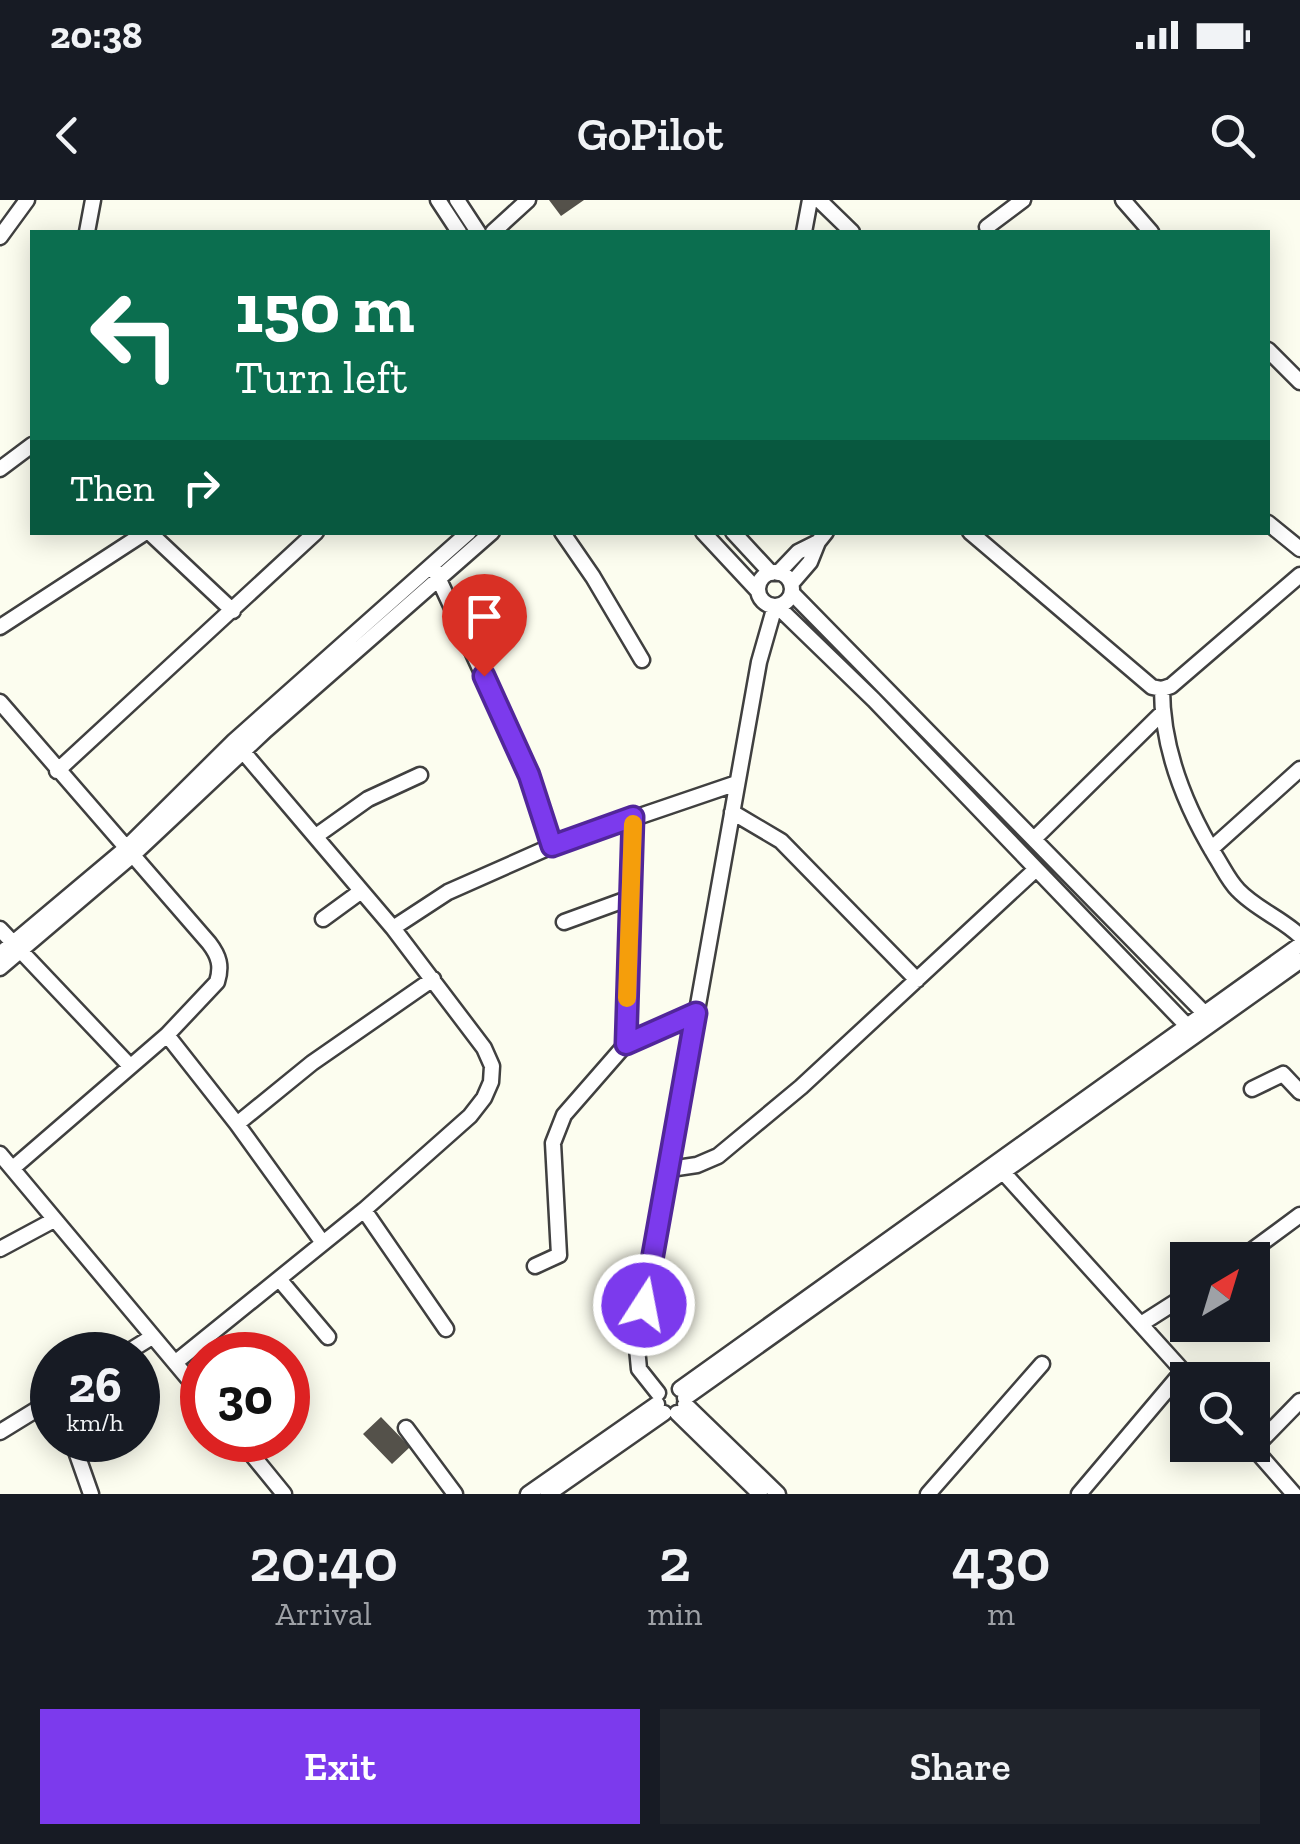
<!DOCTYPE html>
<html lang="en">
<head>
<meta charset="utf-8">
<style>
	:root { --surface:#171b24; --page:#20242c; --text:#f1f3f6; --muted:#9ea1a6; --accent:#7c3aed }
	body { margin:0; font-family:"Zilla Slab",serif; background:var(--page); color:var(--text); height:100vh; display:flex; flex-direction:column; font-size:38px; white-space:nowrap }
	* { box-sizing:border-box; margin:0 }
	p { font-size:32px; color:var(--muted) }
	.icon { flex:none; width:55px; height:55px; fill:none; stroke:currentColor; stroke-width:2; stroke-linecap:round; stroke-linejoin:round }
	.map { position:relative; height:1294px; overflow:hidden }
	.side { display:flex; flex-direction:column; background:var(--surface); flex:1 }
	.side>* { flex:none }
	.hud { position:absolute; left:30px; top:30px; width:1240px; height:305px; border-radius:0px; box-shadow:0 5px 25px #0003; background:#0b6e4f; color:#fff; overflow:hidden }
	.needle { width:65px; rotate:38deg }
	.tools { position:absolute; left:1170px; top:1042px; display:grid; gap:20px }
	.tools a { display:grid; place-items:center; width:100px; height:100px; border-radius:0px; background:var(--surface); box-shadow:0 5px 25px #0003; font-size:50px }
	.speed { position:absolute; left:30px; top:1132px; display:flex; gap:20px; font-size:50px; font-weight:700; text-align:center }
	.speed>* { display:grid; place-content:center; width:130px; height:130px; border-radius:50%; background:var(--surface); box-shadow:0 5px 25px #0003; line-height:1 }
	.speed small { font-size:25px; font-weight:400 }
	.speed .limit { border:15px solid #d22; background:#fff; color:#111 }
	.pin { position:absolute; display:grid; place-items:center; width:85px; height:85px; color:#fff; margin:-102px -42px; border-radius:50% 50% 50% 0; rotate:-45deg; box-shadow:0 0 10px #0007 }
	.pin .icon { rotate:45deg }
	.me { position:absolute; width:110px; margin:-55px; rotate:11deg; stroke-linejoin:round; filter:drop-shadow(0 0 8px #0008) }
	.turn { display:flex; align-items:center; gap:35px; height:210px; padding:0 40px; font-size:45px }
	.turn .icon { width:130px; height:130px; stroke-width:2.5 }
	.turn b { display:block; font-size:70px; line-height:85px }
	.then { display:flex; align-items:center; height:95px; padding:0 40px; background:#0003; gap:20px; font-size:38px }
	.eta { display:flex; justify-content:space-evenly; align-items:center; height:170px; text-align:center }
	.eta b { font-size:60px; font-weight:600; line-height:70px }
	.action { display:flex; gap:20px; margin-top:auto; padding:20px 40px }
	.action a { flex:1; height:115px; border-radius:0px; background:var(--accent); color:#fff; font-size:40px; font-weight:600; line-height:115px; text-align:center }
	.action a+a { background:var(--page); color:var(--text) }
	.status { display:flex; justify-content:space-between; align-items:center; height:70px; padding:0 50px; background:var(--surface); direction:ltr }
	.status svg { height:28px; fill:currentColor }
	header { display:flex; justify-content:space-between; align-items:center; height:130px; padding:0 40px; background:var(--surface); font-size:45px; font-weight:600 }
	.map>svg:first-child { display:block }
	.building { fill:#54514a }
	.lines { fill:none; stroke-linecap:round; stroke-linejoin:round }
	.minor-casing { stroke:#404040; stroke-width:19 }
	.minor { stroke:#fff; stroke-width:14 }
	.route-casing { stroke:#51269a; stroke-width:25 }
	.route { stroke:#7c3aed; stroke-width:18 }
	.slow { stroke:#f59e0b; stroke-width:18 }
</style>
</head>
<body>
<div class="status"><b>20:38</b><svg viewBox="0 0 49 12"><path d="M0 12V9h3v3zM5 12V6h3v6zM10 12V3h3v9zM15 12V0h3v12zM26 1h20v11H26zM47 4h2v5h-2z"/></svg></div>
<header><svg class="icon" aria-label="back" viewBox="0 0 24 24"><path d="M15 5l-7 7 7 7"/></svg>GoPilot<svg class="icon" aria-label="search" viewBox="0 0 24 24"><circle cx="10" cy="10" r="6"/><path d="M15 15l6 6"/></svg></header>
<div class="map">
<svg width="1300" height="1294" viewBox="0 0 1300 1294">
	<rect width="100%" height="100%" fill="#fcfdef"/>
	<path class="building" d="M549,0H584L561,16Z
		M381,1217L410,1247L392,1264L363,1234Z"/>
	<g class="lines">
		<defs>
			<path id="minor" d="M438,0L459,32
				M457,0L478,32
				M819,0L852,32
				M1123,0L1151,32
				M987,27L1023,0
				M87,32L93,0
				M493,32L528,0
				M804,32L810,0
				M0,37L27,0
				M1268,150L1300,182
				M0,269L32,245
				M1268,323L1300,349
				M149,332L233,411
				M562,332L593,377L642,460
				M703,332L758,391
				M733,332L771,373
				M970,332L1152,487L1162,489L1171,486L1300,375
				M435,371L529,575L552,646
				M758 389a17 17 0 1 1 34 0a17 17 0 1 1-34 0Z
				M778,373L798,352L818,342L826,332
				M791,384L810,362L818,342
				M792,393L1209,818
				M777,406L874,500L1192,831
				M0,427L146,332
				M1162,489C1162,550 1185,606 1216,657C1223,668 1229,681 1238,690C1256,709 1281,718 1300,736
				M0,502L209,743C219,756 222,766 217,782L167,835L13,968
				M57,571L316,332
				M732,612L781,641L917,780
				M316,636L368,599L420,575
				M1034,639L1162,513
				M1211,649L1300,569
				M323,719L360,692
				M564,722L630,698
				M393,728L448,692L552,646L737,583
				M0,729L129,865
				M0,754L126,648L234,541L469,332
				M0,768L133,655L266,530L492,332
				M167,835L237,924L323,1043
				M626,844L633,617
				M1252,889L1283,874L1300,892
				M237,924L312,863L433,779
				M0,954L202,1195
				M670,969L697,965L718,956L801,887L1035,670
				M1003,972L1191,1180
				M364,1010L446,1129
				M0,1049L54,1020
				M1239,1060L1300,1015
				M535,1066L559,1055L553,943L564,915L626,844L697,813
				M279,1079L328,1137
				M1141,1124L1188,1094
				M123,1155L152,1137
				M176,1162L364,1010L470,916L484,898L491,882L492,866L484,848L393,728L234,541
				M680,1189L1300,745
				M658,1193L639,1169L637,1148L759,462L775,406
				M685,1198L1300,761
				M685,1204L778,1294
				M677,1213L760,1294
				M406,1228L455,1294
				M0,1232L52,1200
				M72,1240L91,1294
				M240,1240L284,1294
				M1251,1245L1294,1294
				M1254,1248L1300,1201
				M528,1294L657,1204
				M548,1294L664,1213
				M928,1294L1042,1164
				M1079,1294L1183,1171"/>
		</defs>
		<use href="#minor" class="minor-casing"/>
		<use href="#minor" class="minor"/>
	</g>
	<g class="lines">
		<defs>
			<path id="route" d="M484,476L529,575L552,646L633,617L626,844L696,813L644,1105"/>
		</defs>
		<use href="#route" class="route-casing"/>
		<use href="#route" class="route"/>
		<path class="slow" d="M627,798L633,624"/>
	</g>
</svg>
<div class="tools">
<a><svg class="needle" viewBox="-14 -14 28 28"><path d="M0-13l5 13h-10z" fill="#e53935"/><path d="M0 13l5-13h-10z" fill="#9ea1a6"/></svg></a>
<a><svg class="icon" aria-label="search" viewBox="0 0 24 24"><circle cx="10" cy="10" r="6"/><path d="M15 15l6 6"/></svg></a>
</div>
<div class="speed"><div>26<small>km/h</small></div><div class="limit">30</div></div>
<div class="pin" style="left:484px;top:476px;background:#d93025"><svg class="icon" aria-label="arrive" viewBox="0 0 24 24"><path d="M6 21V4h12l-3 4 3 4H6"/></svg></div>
<svg class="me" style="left:644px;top:1105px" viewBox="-20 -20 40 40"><circle r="17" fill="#7c3aed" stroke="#fff" stroke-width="3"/><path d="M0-11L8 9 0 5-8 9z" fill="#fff"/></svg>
<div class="hud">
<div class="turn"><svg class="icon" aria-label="left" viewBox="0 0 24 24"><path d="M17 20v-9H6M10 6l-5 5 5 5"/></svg><div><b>150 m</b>Turn left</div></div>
<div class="then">Then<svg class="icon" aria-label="right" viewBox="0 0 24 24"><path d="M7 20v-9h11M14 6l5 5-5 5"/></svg></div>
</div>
</div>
<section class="side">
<div class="eta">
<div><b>20:40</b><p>Arrival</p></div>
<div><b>2</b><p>min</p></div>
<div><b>430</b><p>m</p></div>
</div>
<div class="action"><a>Exit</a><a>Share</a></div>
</section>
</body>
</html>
